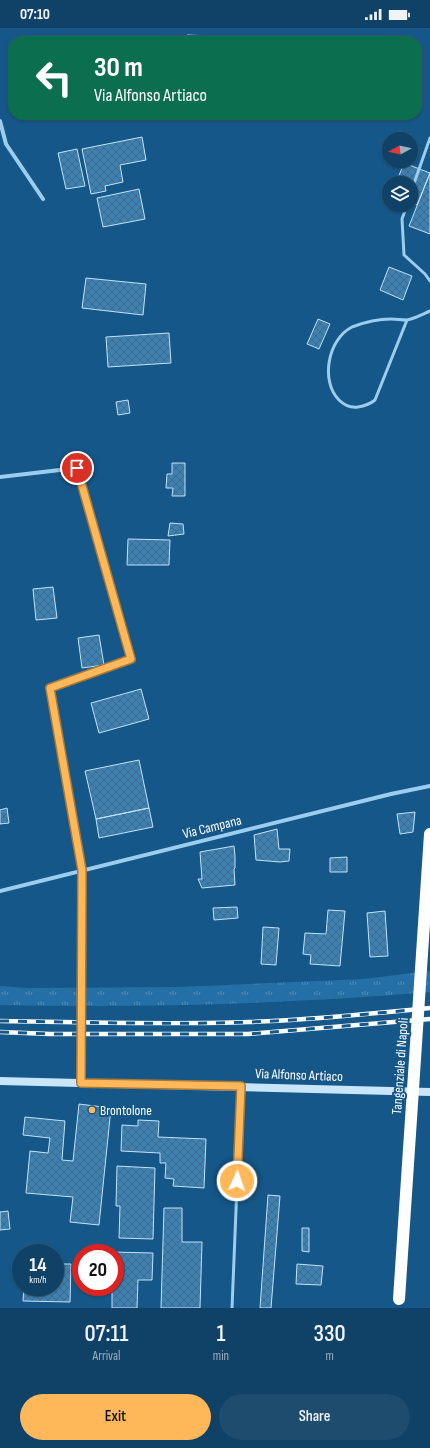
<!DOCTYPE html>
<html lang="en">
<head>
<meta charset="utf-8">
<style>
	:root { --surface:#104166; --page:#1e4c6f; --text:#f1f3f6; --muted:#9cafbf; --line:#305a7a; --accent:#ffb859 }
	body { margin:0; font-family:"Sofia Sans Condensed",sans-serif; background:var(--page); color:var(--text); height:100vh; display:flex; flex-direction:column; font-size:15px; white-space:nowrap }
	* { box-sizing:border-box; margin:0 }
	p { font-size:13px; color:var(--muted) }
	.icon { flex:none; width:22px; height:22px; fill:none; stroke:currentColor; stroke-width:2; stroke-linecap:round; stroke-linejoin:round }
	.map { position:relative; height:1280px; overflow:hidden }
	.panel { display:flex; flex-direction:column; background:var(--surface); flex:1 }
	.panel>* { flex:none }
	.hud { position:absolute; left:8px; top:8px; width:414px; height:84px; border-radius:16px; box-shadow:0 1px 3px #0004,0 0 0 1px var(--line); background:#0b6e4f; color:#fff; overflow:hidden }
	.needle { width:26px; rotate:262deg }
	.fabs { position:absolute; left:382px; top:104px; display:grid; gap:8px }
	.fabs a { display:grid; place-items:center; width:36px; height:36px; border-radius:50%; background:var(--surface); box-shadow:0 1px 3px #0004,0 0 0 1px var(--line); font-size:20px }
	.speed { position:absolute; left:12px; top:1216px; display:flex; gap:8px; font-size:20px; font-weight:700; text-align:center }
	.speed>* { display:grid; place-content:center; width:52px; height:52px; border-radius:50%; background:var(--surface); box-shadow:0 1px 3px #0004,0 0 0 1px var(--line); line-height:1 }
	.speed small { font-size:10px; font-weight:400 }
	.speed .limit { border:6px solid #d22; background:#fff; color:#111 }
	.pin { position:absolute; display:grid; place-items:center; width:34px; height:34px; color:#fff; margin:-17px; border:2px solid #fff; border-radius:50%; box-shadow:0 1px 4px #0007 }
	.me { position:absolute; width:44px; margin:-22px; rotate:3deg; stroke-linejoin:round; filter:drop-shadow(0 0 3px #0008) }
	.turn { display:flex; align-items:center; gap:14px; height:84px; padding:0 20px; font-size:18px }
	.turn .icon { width:52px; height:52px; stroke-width:2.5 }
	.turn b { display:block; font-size:28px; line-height:34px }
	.eta { display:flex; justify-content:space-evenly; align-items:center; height:68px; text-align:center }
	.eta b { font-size:24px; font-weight:600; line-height:28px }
	.button { display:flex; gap:8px; margin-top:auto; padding:8px 20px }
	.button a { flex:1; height:46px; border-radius:24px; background:var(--accent); color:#111; font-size:16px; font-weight:600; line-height:46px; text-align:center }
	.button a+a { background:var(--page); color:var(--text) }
	.status { display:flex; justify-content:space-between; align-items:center; height:28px; padding:0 20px; background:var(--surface); direction:ltr }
	.status svg { height:11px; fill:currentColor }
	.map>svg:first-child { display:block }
	.grass { fill:url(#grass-tufts) }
	.building { fill:url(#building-cross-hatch); stroke:#c1e3fb }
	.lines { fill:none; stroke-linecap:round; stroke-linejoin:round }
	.service { stroke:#9bcdef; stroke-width:3 }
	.minor { stroke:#9bcdef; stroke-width:4 }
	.secondary { stroke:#c9e5fa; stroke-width:8 }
	.rail-casing { stroke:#fff; stroke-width:4.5 }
	.rail { stroke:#155788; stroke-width:3; stroke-dasharray:9; stroke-linecap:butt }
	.minor-bridge { stroke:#9bcdef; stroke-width:4 }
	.motorway-bridge { stroke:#fff; stroke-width:12 }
	.route-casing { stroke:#a6783a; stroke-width:10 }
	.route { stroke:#ffb859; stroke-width:7 }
	.poi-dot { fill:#ffb859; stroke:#155788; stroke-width:1.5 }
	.labels { text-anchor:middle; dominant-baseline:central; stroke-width:4; stroke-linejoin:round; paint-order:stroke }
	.street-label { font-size:14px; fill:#fff; stroke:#155788 }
	.poi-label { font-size:14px; fill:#fff; stroke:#155788; text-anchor:start }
</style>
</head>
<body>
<div class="status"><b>07:10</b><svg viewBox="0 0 49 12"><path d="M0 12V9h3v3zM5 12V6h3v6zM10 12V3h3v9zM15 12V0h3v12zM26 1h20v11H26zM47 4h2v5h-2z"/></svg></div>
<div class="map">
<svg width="430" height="1280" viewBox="0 0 430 1280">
	<defs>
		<pattern id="grass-tufts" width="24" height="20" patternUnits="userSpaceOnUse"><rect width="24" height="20" fill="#2470a6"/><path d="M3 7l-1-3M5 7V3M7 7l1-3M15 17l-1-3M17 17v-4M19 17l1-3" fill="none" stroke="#508db8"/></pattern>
		<pattern id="building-cross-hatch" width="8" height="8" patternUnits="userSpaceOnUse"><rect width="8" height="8" fill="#3d81b2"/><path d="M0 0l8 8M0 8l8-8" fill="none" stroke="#446984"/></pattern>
	</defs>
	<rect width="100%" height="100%" fill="#155788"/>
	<path class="grass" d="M430,943V964C287,976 144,980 0,977V958L28,960L179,959L363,951Z"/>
	<path class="building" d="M187,7L210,8V13H187Z
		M142,109L146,132L120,137L123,154L105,158L106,163L91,166L82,121Z
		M77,121L85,158L66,161L58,125Z
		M404,135L430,145L417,177L411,175V155H396Z
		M430,145V206L409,198Z
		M139,161L145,191L103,199L97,170Z
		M389,239L412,248L403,272L380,262Z
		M86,250L146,256L143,287L82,280Z
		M318,291L330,296L319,321L307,316Z
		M169,305L171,335L108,339L106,309Z
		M128,372L130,385L118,387L116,374Z
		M172,435H185V468H172L173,460H166L167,446H172Z
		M170,495L183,496L184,506L168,508Z
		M128,511L170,512L169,537H127Z
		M53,559L57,590L36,592L33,561Z
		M99,607L104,637L82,640L78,610Z
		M141,661L149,691L99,705L91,675Z
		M139,732L149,780L96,791L85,743Z
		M7,780L9,795L0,796V782Z
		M149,780L153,799L99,810L96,791Z
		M415,784L413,804L400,806L397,786Z
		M277,801L279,821H290L289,833L280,834L256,832L254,807Z
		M234,818L235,828V840L234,841L235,857L202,860L198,851H202L200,824Z
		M347,829V844H330V830Z
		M237,879L238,890L214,892L213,880Z
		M328,882L345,883L340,938L310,936L311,927L303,926L305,905L326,906Z
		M385,883L388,928L370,929L367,885Z
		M263,899L279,900L276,937L261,936Z
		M79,1076L111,1080L99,1197L70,1194L73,1169L26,1165L30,1123L48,1125L50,1110L23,1107L25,1089L65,1093L62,1132L73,1133Z
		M138,1092L159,1093L158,1109L206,1111L204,1160L173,1158L174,1151L165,1150L166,1135H160V1125L121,1123L122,1097L138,1098Z
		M117,1138L155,1140L153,1211L119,1210L120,1178H116Z
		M268,1167L280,1168L271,1280H260Z
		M164,1180H182V1214H202L200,1280H161Z
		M8,1183L10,1201L0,1202V1184Z
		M302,1200H309V1224L302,1223Z
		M113,1224L153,1225L152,1252H138L137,1280H112V1259H115V1225Z
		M55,1236H71L70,1274L23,1273L24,1259H55Z
		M297,1236L323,1238L321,1257L296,1256Z"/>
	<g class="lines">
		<path class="service" d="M411,164L430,110
			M407,177L402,191L404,227L425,246L430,253
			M407,292L375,372C370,376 365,378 358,379C351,380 344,377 339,372C320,353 328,311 352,299C365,294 378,291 391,291C396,291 402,292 407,292C414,291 423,286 430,283
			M232,1280L241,1060"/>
		<path class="minor" d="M0,93L6,116L43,171
			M0,449L77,440L131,631L50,660L82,842V954
			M0,863L391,766L430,758
			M81,1055L82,1027"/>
		<path class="secondary" d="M0,1053L430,1064"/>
		<defs>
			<path id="rail" d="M0,993C83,994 166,997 249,994C309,992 370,986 430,980
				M0,1004L50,1006H248L430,991"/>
		</defs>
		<use href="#rail" class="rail-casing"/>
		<use href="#rail" class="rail"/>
		<path class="minor-bridge" d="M82,954V1027"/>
		<path class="motorway-bridge" d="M399,1271L430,806"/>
	</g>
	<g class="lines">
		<defs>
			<path id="route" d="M77,440L131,631L50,660L82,842L81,1055L241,1058L237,1153"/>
		</defs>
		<use href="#route" class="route-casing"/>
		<use href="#route" class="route"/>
	</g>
	<circle class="poi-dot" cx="92" cy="1082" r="4"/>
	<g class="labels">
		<g class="street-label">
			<text transform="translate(212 799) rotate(-14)">Via Campana</text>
			<text transform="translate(400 1038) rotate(-86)">Tangenziale di Napoli</text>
			<text transform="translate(299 1047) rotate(2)">Via Alfonso Artiaco</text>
		</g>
		<g class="poi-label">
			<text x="100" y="1082">Brontolone</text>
		</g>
	</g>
</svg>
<div class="fabs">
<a><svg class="needle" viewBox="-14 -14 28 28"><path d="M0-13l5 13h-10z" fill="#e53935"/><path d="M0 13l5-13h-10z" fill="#9cafbf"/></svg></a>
<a><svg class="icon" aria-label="layers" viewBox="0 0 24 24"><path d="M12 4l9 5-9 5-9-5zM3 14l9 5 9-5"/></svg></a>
</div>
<div class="speed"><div>14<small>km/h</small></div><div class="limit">20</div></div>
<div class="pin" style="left:77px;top:440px;background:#d93025"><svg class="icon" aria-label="arrive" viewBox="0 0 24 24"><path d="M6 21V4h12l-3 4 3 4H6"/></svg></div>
<svg class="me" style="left:237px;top:1153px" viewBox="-20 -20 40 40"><circle r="17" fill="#ffb859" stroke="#fff" stroke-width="3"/><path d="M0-11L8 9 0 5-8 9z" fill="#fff"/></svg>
<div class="hud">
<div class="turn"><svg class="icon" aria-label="left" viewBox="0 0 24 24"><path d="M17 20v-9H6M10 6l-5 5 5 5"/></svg><div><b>30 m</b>Via Alfonso Artiaco</div></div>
</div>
</div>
<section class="panel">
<div class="eta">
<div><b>07:11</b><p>Arrival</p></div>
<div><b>1</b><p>min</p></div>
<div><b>330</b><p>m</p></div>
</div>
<div class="button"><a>Exit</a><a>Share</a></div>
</section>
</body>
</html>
